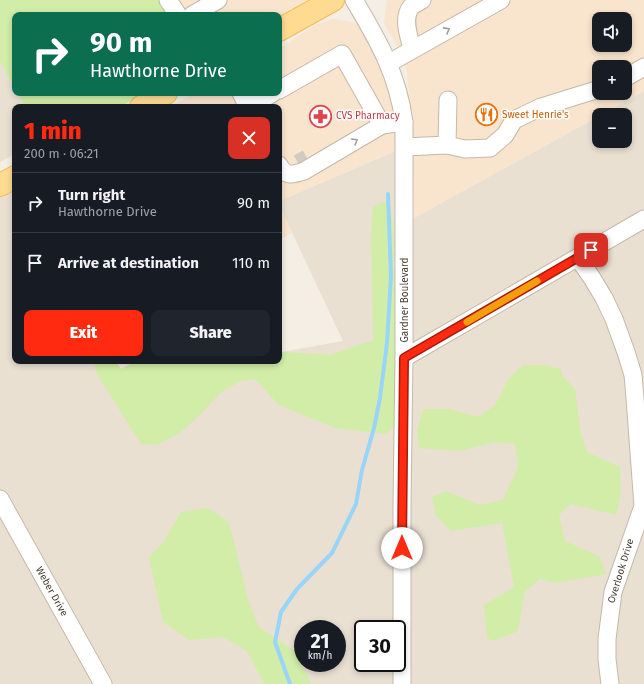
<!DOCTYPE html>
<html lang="en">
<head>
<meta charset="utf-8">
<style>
	:root { --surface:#171b24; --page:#20242c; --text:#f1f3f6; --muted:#9ea1a6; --line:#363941; --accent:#ff2a10 }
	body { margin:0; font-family:"Fira Sans",sans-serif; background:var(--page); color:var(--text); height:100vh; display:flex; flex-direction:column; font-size:15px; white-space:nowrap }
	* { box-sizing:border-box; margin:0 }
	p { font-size:13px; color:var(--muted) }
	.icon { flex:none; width:22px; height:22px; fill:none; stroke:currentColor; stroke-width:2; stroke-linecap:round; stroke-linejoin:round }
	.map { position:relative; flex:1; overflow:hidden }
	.side { position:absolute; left:12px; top:104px; width:270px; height:260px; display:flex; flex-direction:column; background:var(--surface); border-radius:8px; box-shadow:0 2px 6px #0003 }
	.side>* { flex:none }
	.guide { position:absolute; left:12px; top:12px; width:270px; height:84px; border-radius:8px; box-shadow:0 2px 6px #0003; background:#0b6e4f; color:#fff; overflow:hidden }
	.tools { position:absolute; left:592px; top:12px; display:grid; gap:8px }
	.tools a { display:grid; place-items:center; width:40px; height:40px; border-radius:8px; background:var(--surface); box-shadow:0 2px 6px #0003; font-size:20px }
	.speed { position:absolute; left:294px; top:620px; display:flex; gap:8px; font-size:20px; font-weight:700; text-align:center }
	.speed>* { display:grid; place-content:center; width:52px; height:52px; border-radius:50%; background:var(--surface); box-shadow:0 2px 6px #0003; line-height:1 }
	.speed small { font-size:10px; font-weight:400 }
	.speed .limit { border:2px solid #111; border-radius:6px; background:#fff; color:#111 }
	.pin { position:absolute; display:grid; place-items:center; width:34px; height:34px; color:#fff; margin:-17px; border-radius:8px; box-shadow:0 2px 6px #0006 }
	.me { position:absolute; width:44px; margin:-22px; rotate:0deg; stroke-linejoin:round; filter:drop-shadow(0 0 3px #0008) }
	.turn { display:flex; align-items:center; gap:14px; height:84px; padding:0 12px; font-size:18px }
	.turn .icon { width:52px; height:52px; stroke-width:2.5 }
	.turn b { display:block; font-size:28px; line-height:34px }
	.round { display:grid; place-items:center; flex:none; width:42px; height:42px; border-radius:8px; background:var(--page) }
	.overview { display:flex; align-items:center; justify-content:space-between; height:68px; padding:0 12px }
	h1 { font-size:24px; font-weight:800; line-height:30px; color:var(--accent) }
	.primary-button { display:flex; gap:8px; margin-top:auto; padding:8px 12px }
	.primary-button a { flex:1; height:46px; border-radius:8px; background:var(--accent); color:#fff; font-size:16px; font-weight:800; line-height:46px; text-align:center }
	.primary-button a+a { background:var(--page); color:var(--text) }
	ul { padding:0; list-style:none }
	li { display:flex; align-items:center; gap:12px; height:60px; padding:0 12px; border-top:1px solid var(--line) }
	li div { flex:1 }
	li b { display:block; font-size:15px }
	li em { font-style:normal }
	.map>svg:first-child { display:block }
	.residential { fill:#e9e0d2; fill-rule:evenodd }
	.commercial { fill:#f9e4cd; fill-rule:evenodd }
	.green { fill:#d1eda8 }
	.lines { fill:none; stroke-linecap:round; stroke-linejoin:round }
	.stream { stroke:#99d5f8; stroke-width:4 }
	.minor-tunnel { stroke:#d1cbc1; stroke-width:17; stroke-dasharray:17 8; stroke-linecap:butt }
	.minor-casing { stroke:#c3b9a9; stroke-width:19 }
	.major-casing { stroke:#f0bb56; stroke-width:24 }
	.minor { stroke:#fff; stroke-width:17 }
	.major { stroke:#ffdb92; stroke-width:22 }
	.oneway { stroke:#a39e99 }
	.route-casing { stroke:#a61b0a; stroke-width:10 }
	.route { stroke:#ff2a10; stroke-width:7 }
	.slow { stroke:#f59e0b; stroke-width:7 }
	.labels { text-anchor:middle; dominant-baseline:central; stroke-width:3; stroke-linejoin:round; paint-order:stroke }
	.food-label { font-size:10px; fill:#c56008; stroke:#fff; text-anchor:start }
	.health-label { font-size:10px; fill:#be3a42; stroke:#fff; text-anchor:start }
	.street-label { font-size:10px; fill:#473e33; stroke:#fff }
</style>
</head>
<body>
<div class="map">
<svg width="644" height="684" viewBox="0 0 644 684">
	<rect width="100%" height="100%" fill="#f4eee4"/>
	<path class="residential" d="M0,62L15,89V93H17L25,107H15V154L0,162Z
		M644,91V684H0V185L5,182L15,198V361H116L121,369L136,361H279V351L282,352L343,341L279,205V201L405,147V223L599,116V141H625V115H601ZM303,629H337V663H303ZM363,629H397V663H363Z"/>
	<path class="commercial" d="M158,0H307L279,16L167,15Z
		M387,0H644V91L414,218L412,134L407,70L396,43L384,23ZM599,19H625V45H599ZM599,67H625V93H599Z
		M333,19L346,21L362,25L372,41L394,99L400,149L279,201V107H170L195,93H279V49L315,25Z
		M279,205L292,232L279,241Z"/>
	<path class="green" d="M0,0H158L167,15H15V89L0,62Z
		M17,93H145L120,107H25Z
		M389,200L393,222L396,309L397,423L386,434L335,428L300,414L278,404L255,379L240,381L219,394L200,415L180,433L157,445L141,444L96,373L94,361H116L121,369L136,361H279V351L281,352L330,355L373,340L371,235L373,206Z
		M523,365H544L561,369L562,375L575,389L581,434L587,452L620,467L621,492L616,515L571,504L559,515L565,541L599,556L606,574L555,583L540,579L525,591L518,631L494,641L487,638L484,605L514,587L502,523L451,531L436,516L432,497L446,491L480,505L503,500L518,467L515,444L495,442L460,451L419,448L417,429L424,409H449L478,417L495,405L509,378Z
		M208,508L229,522L248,600L259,627L296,652L311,684H264L247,651L223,637L189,640L163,622L149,557L163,543L181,512Z"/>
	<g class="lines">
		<path class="stream" d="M290,684L275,642L281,612L297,589L332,553L356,504L362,470L374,428L380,398L387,343L391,276L388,194"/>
		<path class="minor-tunnel" d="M298,163L307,158"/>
		<defs>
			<g id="minor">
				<path d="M168,0L178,15"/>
				<path d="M354,0C378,40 398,75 404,122V358L402,503V684"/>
				<path d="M192,15L218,0"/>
				<path d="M412,48C409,37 402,18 411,7C414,4 419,2 422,0"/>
				<path d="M389,63L501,0"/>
				<path d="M625,78L644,67"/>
				<path d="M279,90L342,54L382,125L404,122"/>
				<path d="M241,93L248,107"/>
				<path d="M448,100L447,145L465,149L490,148L505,135L514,120L541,107L599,89"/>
				<path d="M249,107L273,93"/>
				<path d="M405,147L447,145"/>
				<path d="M279,165C286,177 292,175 304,171L382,125"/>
				<path d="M578,258L592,278L604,298L614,319L626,352L633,375L635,398L643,506L613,592L607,639V659L610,684"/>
				<path d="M404,358L644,219"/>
				<path id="s1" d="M0,499L103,684"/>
			</g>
			<path id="major" d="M279,30L333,0
				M141,107L166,93
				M0,185L15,177"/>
		</defs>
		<use href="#minor" class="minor-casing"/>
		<use href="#major" class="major-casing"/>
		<use href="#minor" class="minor"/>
		<use href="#major" class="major"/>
	</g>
	<defs><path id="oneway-chevron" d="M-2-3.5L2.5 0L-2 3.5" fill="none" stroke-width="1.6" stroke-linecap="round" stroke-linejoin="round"/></defs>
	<g class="oneway">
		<use href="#oneway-chevron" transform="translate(447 30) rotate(-29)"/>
		<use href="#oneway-chevron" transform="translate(355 141) rotate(-30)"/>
	</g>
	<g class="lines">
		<defs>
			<path id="route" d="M402,548L404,358L591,250"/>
		</defs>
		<use href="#route" class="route-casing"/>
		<use href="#route" class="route"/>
		<path class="slow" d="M467,322L537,281"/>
	</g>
	<defs>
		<symbol id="restaurant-ring" viewBox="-11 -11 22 22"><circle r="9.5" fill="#fff" stroke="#e8710a" stroke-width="1.5"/><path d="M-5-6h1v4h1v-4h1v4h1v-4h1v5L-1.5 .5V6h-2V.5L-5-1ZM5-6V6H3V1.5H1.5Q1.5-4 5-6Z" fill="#e8710a"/></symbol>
		<symbol id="pharmacy-ring" viewBox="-11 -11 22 22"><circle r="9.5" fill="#fff" stroke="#e0444e" stroke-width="1.5"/><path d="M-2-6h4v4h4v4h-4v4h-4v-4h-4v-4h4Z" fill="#e0444e"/></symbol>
	</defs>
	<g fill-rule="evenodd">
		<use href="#restaurant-ring" x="474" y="102" width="25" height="25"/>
		<use href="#pharmacy-ring" x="308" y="104" width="25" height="25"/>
	</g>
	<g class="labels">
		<g class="food-label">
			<text x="502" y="115">Sweet Henrie's</text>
		</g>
		<g class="health-label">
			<text x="336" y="116">CVS Pharmacy</text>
		</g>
		<g class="street-label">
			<text transform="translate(405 300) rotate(-90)">Gardner Boulevard</text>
			<text transform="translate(621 571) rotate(-73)">Overlook Drive</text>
			<text stroke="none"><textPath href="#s1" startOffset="106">Weber Drive</textPath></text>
		</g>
	</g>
</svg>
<div class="tools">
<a><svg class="icon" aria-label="sound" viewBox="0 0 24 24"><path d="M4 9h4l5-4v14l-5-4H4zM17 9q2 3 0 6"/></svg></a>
<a>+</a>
<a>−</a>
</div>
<div class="speed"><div>21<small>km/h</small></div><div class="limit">30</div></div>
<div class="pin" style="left:591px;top:250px;background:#d93025"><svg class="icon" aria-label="arrive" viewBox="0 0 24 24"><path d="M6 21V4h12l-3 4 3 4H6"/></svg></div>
<svg class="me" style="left:402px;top:548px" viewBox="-20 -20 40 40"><circle r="19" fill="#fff"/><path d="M0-13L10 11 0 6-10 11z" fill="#ff2a10"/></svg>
<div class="guide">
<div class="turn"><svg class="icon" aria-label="right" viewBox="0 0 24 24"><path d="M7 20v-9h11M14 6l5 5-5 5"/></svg><div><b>90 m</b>Hawthorne Drive</div></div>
</div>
<section class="side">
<div class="overview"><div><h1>1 min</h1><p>200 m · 06:21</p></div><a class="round" style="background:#d93025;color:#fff"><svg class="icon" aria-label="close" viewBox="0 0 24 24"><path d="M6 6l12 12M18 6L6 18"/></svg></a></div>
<ul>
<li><svg class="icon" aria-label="right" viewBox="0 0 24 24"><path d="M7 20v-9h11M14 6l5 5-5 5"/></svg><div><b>Turn right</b><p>Hawthorne Drive</p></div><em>90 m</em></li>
<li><svg class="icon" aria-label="arrive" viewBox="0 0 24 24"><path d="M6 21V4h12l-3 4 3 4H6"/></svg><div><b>Arrive at destination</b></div><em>110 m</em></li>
</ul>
<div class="primary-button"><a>Exit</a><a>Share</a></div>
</section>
</div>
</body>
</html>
